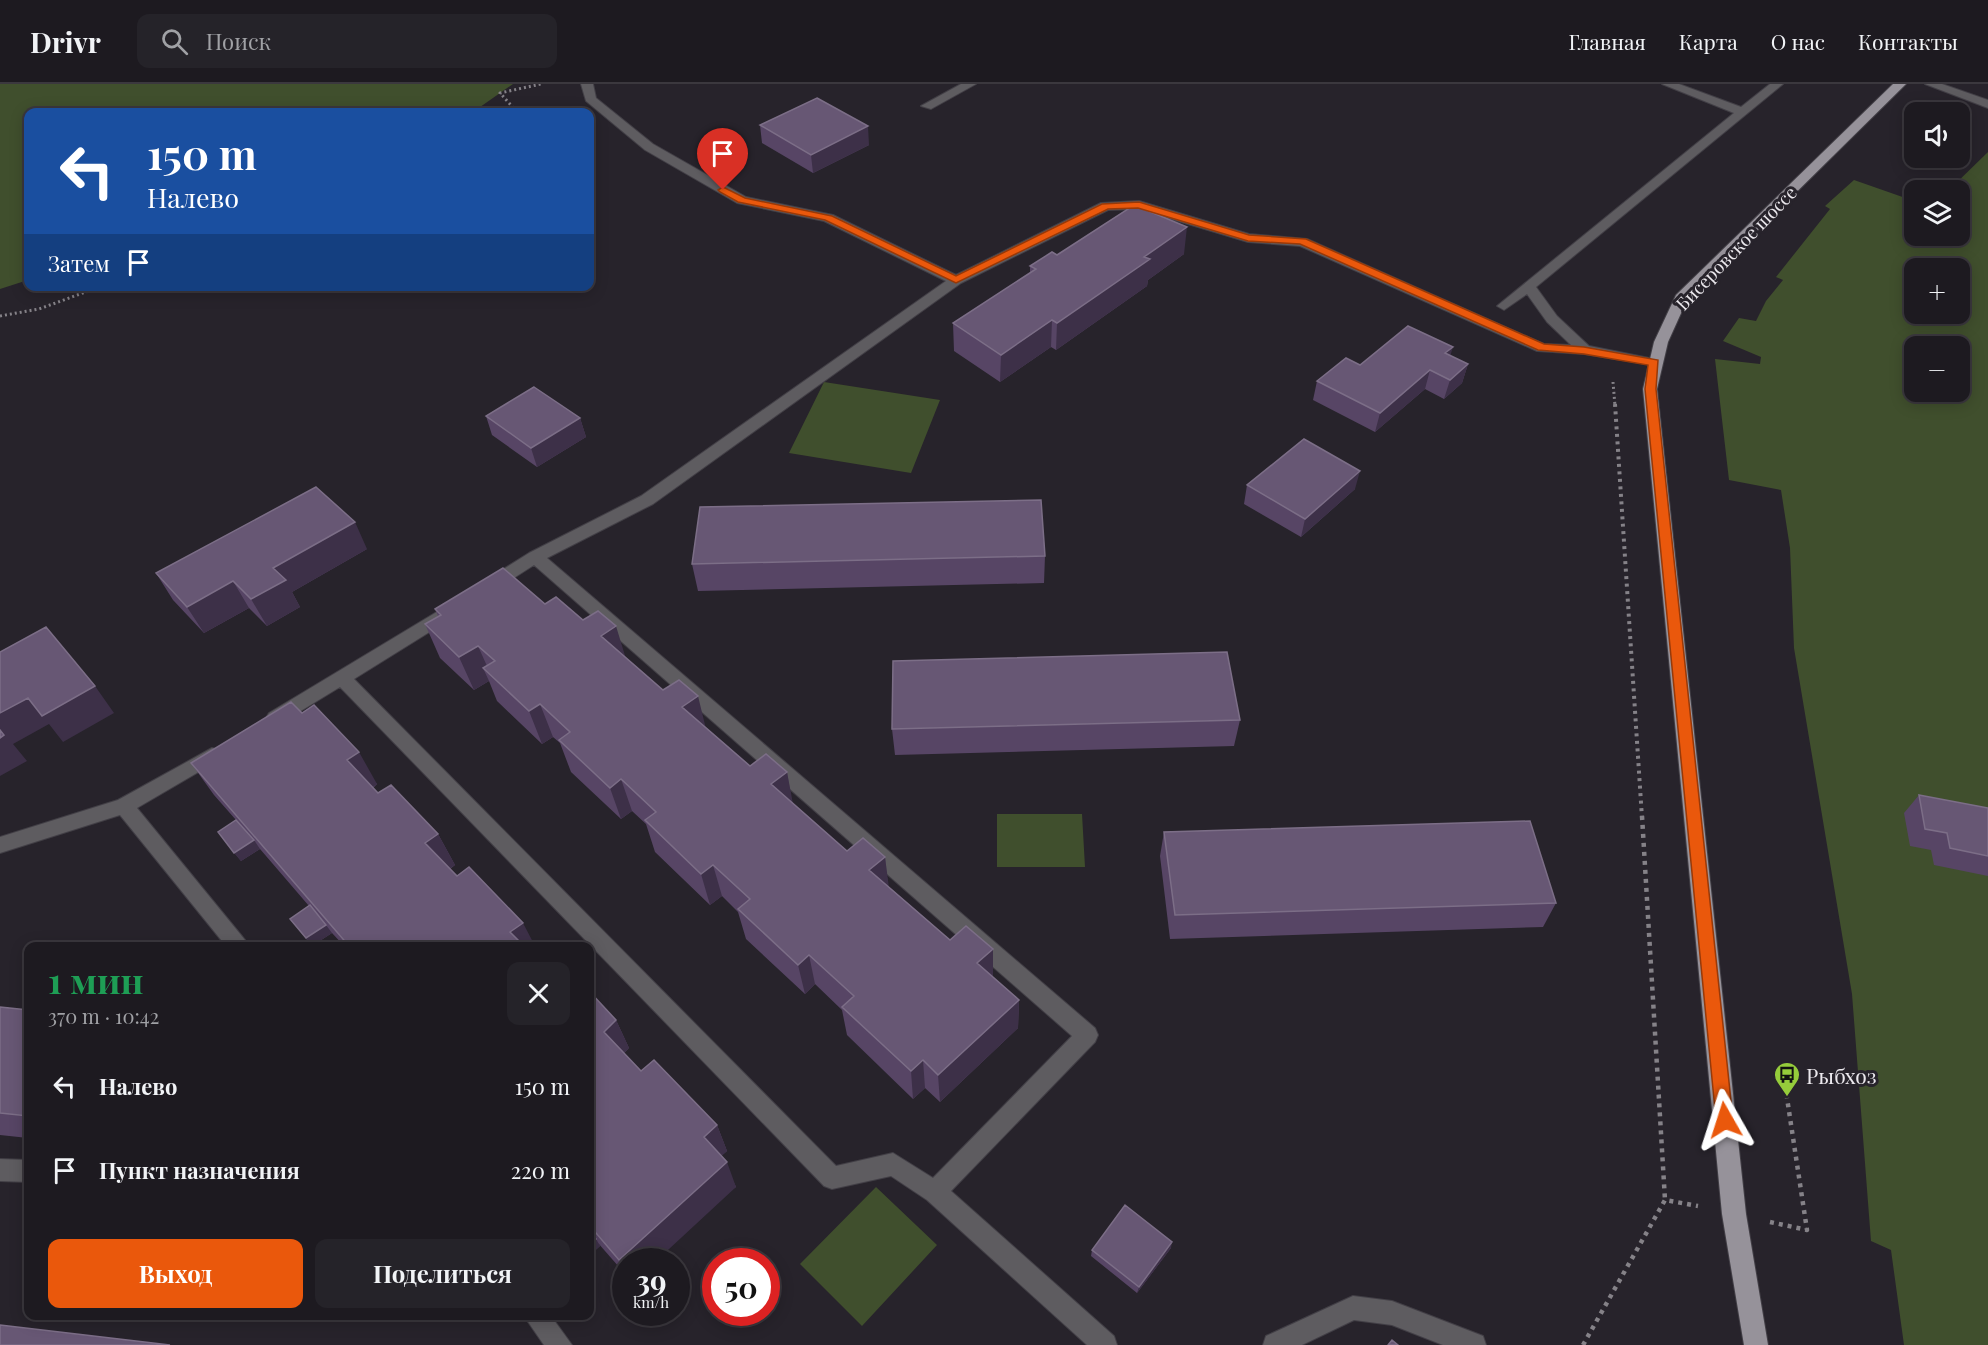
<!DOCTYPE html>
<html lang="ru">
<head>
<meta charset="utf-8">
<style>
	:root { --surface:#1d1a20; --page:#252329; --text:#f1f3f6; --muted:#a0a1a5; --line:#3b383e; --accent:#ea580c }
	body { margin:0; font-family:"Playfair Display",serif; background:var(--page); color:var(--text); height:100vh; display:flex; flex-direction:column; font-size:22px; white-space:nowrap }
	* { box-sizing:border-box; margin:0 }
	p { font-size:20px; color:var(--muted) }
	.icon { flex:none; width:33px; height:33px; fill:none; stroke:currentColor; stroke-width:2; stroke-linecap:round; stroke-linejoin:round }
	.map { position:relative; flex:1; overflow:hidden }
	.details { position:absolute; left:24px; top:858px; width:570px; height:378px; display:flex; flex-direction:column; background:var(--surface); border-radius:12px; box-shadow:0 3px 15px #0003,0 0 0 2px var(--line) }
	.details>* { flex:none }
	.hud { position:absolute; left:24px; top:24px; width:570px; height:183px; border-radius:12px; box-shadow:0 3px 15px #0003,0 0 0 2px var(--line); background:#1a4fa0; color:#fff; overflow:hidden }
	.controls { position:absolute; left:1904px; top:18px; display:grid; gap:12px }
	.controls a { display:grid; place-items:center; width:66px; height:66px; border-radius:12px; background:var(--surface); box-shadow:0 3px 15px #0003,0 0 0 2px var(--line); font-size:30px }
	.speed { position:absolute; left:612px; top:1164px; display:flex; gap:12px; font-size:30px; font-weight:700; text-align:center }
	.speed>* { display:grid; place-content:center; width:78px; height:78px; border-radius:50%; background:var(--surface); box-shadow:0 3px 15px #0003,0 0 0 2px var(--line); line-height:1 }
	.speed small { font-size:15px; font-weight:400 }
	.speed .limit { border:9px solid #d22; background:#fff; color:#111 }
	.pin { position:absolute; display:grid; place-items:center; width:51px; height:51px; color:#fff; margin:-62px -26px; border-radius:50% 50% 50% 0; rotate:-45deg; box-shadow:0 0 6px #0007 }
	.pin .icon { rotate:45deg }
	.me { position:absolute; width:66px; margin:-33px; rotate:354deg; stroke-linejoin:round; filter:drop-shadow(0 0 4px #0008) }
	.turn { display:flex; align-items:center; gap:21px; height:126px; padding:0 24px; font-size:27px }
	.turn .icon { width:78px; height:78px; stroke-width:2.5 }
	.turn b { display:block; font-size:42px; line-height:51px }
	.then { display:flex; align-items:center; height:57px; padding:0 24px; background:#0003; gap:12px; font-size:22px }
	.round { display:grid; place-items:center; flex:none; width:63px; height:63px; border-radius:12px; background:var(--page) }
	.headline { display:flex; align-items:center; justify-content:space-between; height:102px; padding:0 24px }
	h1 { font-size:36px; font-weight:700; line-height:45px; color:#1e9e55 }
	.cta { display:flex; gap:12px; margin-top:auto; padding:12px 24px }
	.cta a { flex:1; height:69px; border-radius:12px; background:var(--accent); color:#fff; font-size:24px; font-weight:700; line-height:69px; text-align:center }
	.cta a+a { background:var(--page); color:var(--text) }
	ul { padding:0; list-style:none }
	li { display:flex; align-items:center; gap:18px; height:84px; padding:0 24px }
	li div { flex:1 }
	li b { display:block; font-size:22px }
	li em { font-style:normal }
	header { display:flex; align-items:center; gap:36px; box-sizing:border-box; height:84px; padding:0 30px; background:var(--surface); border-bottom:2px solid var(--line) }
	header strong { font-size:28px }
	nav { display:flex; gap:33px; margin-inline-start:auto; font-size:21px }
	.search { width:420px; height:54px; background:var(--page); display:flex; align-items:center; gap:15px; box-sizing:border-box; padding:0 21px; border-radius:12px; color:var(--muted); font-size:22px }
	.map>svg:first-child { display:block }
	.green { fill:#404f2d; fill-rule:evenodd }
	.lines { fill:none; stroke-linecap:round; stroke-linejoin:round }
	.minor-casing { stroke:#423f46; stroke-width:2 }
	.major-casing { stroke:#423f46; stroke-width:2 }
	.path-far2 { stroke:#858288; stroke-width:3; stroke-dasharray:2 3; stroke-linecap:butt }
	.path-far1 { stroke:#858288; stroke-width:4; stroke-dasharray:3 4.5; stroke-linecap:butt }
	.path { stroke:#858288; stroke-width:4.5; stroke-dasharray:4 5; stroke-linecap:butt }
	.minor { fill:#5e5c60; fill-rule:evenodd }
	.major { fill:#96929a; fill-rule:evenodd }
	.wall { fill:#574565 }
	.shaded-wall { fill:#3d3048 }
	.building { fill:#675774; stroke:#7c6e87; stroke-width:1.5 }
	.route { fill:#ea580c; stroke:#983908; stroke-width:1.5 }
	.labels { text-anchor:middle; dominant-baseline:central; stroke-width:6; stroke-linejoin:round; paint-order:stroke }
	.street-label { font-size:18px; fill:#ebe8ed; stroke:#27232b }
	.near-poi-label { font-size:21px; fill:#ebe8ed; stroke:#27232b; text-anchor:start }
</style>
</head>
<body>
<header>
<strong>Drivr</strong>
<div class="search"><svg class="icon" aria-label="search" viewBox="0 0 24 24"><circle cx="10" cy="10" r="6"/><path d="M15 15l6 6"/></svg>Поиск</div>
<nav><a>Главная</a><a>Карта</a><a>О нас</a><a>Контакты</a></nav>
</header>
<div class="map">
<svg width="1988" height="1261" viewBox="0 0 1988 1261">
	<rect width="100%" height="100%" fill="#27232b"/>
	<path class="green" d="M0,0H513L473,28H28V196L0,205Z
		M1988,68V1261H1904L1891,1166L1871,1157L1852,910L1794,564L1790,464L1781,406L1729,396L1715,275L1760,280L1761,273L1723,257L1739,234L1756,237L1766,217L1783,196L1776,193L1830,125L1825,122L1854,96L1914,117V152H1959V106H1949ZM1914,184H1959V230H1914ZM1914,262H1959V308H1914Z
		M824,298L940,316L911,389L789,369Z
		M997,730H1082L1085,783H997Z
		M876,1103L937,1161L862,1242L800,1180Z"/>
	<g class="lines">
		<defs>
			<path id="minor" d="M581,0H593L596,14L653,60L746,113L833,131L956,191L1101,119L1139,117L1249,150L1307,155L1544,260L1571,261L1547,238L1527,210L1504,226L1497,222L1734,29L1662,0H1679L1741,23L1770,0H1783L1536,203L1557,232L1589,262L1659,276L1661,279L1659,282L1584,270L1537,267L1300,162L1248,158L1138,125L1108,126L961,199L653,420L547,474L1095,944L1098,951L1095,958L951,1107L1114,1252L1117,1261H1087L927,1116L891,1092L832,1105L824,1102L340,603L281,639H269L266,634L269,629L440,526H452L454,530L452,534L354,595L836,1082L893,1069L933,1094L1072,952L534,481L495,506H483L481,502L483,498L529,469L641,412L946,197L824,137L737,119L645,66L586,17Z
				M961,0H976L931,25L921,22Z
				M1925,0H1942L1988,16V24Z
				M212,664L219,666L221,671L219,676L137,724L245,856L248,862H226L120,731L0,769V753L118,716Z
				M0,1075L28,1076V1098L0,1097Z
				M1353,1212L1392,1217L1483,1252L1486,1261H1443L1392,1241L1354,1236L1302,1261H1263L1266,1252Z
				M524,1232H551L572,1261H544Z"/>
			<path id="major" d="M1893,0H1906L1687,216L1668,258L1657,305L1746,1130L1768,1261H1744L1722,1130L1643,305L1654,258L1676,211Z"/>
		</defs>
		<use href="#minor" class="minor-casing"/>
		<use href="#major" class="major-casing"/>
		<path class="path-far2" d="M517,28L500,9L541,0
			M0,232L39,225L102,202
			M1613,298L1615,322"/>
		<path class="path-far1" d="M1615,320L1642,734"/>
		<path class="path" d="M1642,732L1665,1116
			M1770,1138L1807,1146L1787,1014
			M1583,1261L1665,1116L1698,1122"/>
		<use href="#minor" class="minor"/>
		<use href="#major" class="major"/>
	</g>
	<path class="wall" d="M760,41L869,61L813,89L762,59Z
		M1184,170L1148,196L1147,202L1056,266L1051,263L1000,298L954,267L953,239L1030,189V182L1057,171Z
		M1450,272L1468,280L1462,299L1444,315L1425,305L1375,348L1313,316L1317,297L1360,281Z
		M486,332L580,334L586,353L537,383L492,351Z
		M1247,401L1355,405L1301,453L1244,420Z
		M367,465L292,508L300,523L267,542L249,524L204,549L173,516L156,489Z
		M1045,472L1044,499L698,507L692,480Z
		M545,520L626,574L750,682L787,688L792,719L847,767L885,773L888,802L950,856L993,865V893L1019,916L1018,944L940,1018L925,1004L913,1015L847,951L842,926L815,900L805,910L746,855L738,828L722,812L710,821L655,768L646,740L632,727L621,735L571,688L560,659L553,653L542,660L497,617L489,597L474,606L440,574L425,540L438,532L435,525Z
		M302,629L377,700L373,704L378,709L438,750L455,781L450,785L535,862H344L332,849L312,862L290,835L309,822L260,765L241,777L218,748L236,736L214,711L191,679Z
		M1240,636L1234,662L895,671L892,645Z
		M1919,711L1988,724V792L1934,781L1931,766L1910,762L1904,729Z
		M1164,748L1556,819L1543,843L1170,855L1160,772Z
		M590,908L616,936L629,964L624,969L641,987L717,1041L727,1067L721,1072L736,1103L626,1178V1191L598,1159L600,1162L590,1171Z
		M0,923L28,926V1054L0,1051Z
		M1171,1164L1137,1209L1091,1172L1092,1166Z"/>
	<path class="shaded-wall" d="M868,42L869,61L813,89L811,71Z
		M1187,143L1184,170L1148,196L1147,202L1056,266L1057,239L1144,173Z
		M1052,236L1051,263L1000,298L1001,271Z
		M1453,263L1447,282L1445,269Z
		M1468,280L1462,299L1444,315L1450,296Z
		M1430,286L1425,305L1375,348L1380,329Z
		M580,334L586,353L537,383L531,364Z
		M1360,387L1355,405L1301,453L1305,435Z
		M355,438L367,465L292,508L300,523L267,542L251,515L273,484Z
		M233,497L249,524L204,549L187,523Z
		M616,542L626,575L601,552Z
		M478,562L491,591L483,584L489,597L474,606L459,573Z
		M95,602L114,629L63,658L49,640L13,660L27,677L0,692V629L28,614Z
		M698,612L706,645L682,623Z
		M540,620L553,653L542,660L529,627Z
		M359,668L377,700L366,708L347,676Z
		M787,688L793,720L771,700Z
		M621,695L632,727L621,735L610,704Z
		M438,750L455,781L442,790L425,759Z
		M254,756L260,765L241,777L234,769Z
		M885,773L889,804L869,786Z
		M713,781L722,812L710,821L701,790Z
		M523,839L535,862H518L510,848Z
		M326,841L332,849L312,862L306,854Z
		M993,865V895L977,879Z
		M809,871L815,900L805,910L798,881Z
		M1019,916L1018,944L940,1018L938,991Z
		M616,936L629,964L617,975L604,948Z
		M923,976L925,1004L913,1015L911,987Z
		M717,1041L727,1067L714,1079L704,1053Z
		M727,1078L736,1103L655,1178H626V1187L619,1176Z
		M596,1155L600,1162L590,1171V1161Z
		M1172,1158L1171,1164L1137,1209L1139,1203Z"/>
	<path class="building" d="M817,14L868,42L811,71L760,41Z
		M1134,121L1187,143L1144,173L1150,175L1057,239L1052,236L1001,271L953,239L1036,185L1030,182L1052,168L1057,171Z
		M1408,242L1453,263L1445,269L1468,280L1450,296L1430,286L1380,329L1317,297L1346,274L1360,281Z
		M534,303L580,334L531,364L486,332Z
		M1304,355L1360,387L1305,435L1247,401Z
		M316,403L355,438L273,484L286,496L251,515L233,497L187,523L156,489Z
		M1041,416L1045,472L692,480L700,423Z
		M503,484L545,520L556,513L583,536L598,527L616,542L601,552L663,606L679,596L698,612L682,623L750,682L766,670L787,688L771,700L847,767L863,754L885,773L869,786L950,856L966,842L993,865L977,879L1019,916L938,991L923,976L911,987L842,923L854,912L809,871L798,881L738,825L750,815L713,781L701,790L645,736L656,728L621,695L610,704L559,656L570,648L540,620L529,627L483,584L495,577L478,562L459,573L425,540L441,531L435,525Z
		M46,543L95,602L42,632L28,614L0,629V568Z
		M1227,568L1240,636L892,645L893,577Z
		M291,618L302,629L314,621L359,668L347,676L378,709L391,701L438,750L425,759L457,792L469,783L523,839L510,848L524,862H349L191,679Z
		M0,646L4,651L0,654Z
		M1919,711L1988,724V772L1950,764L1947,749L1925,745Z
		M236,736L254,756L234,769L218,748Z
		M1530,737L1556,819L1175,831L1164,748Z
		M310,821L326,841L306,854L290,835Z
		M590,908L616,936L604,948L641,987L654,976L717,1041L704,1053L727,1078L619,1176L590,1142Z
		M0,923L28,926V1032L0,1029Z
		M1125,1121L1172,1158L1139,1203L1092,1166Z
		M590,1148L596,1155L590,1161Z
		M0,1241L170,1261H0Z
		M1392,1256L1398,1261H1388Z"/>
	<path class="route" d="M723,103L745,114L832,132L956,192L1102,120L1139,118L1249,151L1306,155L1544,260L1584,263L1658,276L1656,305L1733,1036L1731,1041L1725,1044L1719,1041L1716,1036L1645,305L1648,281L1584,270L1538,266L1300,160L1248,157L1138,124L1108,125L956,199L825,136L738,118L720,108L718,106Z"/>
	<defs>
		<symbol id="bus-pin" viewBox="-11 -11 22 30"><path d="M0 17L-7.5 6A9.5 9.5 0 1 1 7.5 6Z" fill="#95cc3b" stroke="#27232b"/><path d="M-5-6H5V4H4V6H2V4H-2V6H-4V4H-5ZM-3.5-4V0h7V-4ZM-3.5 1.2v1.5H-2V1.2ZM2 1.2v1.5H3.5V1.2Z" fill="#111"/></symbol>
	</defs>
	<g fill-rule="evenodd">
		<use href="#bus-pin" x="1772" y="976" width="30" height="40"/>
	</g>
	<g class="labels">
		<g class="street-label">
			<text transform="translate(1736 164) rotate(-46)">Бисеровское шоссе</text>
		</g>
		<g class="near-poi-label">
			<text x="1806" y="991">Рыбхоз</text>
		</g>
	</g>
</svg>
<div class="controls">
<a><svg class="icon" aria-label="sound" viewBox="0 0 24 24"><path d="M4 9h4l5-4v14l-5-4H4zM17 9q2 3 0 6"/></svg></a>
<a><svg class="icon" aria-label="layers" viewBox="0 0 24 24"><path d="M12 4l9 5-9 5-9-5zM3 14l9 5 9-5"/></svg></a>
<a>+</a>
<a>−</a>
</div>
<div class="speed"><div>39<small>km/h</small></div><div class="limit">50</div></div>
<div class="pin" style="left:723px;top:106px;background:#d93025"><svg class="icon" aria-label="arrive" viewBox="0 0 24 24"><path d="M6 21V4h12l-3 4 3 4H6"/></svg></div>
<svg class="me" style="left:1725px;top:1036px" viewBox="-20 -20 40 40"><path d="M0-17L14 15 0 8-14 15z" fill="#ea580c" stroke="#fff" stroke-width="4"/></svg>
<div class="hud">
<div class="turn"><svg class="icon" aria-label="left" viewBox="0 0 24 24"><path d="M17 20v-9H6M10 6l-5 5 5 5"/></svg><div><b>150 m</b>Налево</div></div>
<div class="then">Затем<svg class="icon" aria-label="arrive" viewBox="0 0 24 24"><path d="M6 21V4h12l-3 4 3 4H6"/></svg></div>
</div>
<section class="details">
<div class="headline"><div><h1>1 мин</h1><p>370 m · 10:42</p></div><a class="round"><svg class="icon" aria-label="close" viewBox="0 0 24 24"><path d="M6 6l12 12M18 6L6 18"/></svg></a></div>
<ul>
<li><svg class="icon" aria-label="left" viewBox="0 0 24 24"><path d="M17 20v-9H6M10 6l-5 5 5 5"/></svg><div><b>Налево</b></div><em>150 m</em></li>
<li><svg class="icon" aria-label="arrive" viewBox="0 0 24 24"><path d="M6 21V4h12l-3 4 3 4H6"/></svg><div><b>Пункт назначения</b></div><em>220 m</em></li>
</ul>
<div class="cta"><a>Выход</a><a>Поделиться</a></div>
</section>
</div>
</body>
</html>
